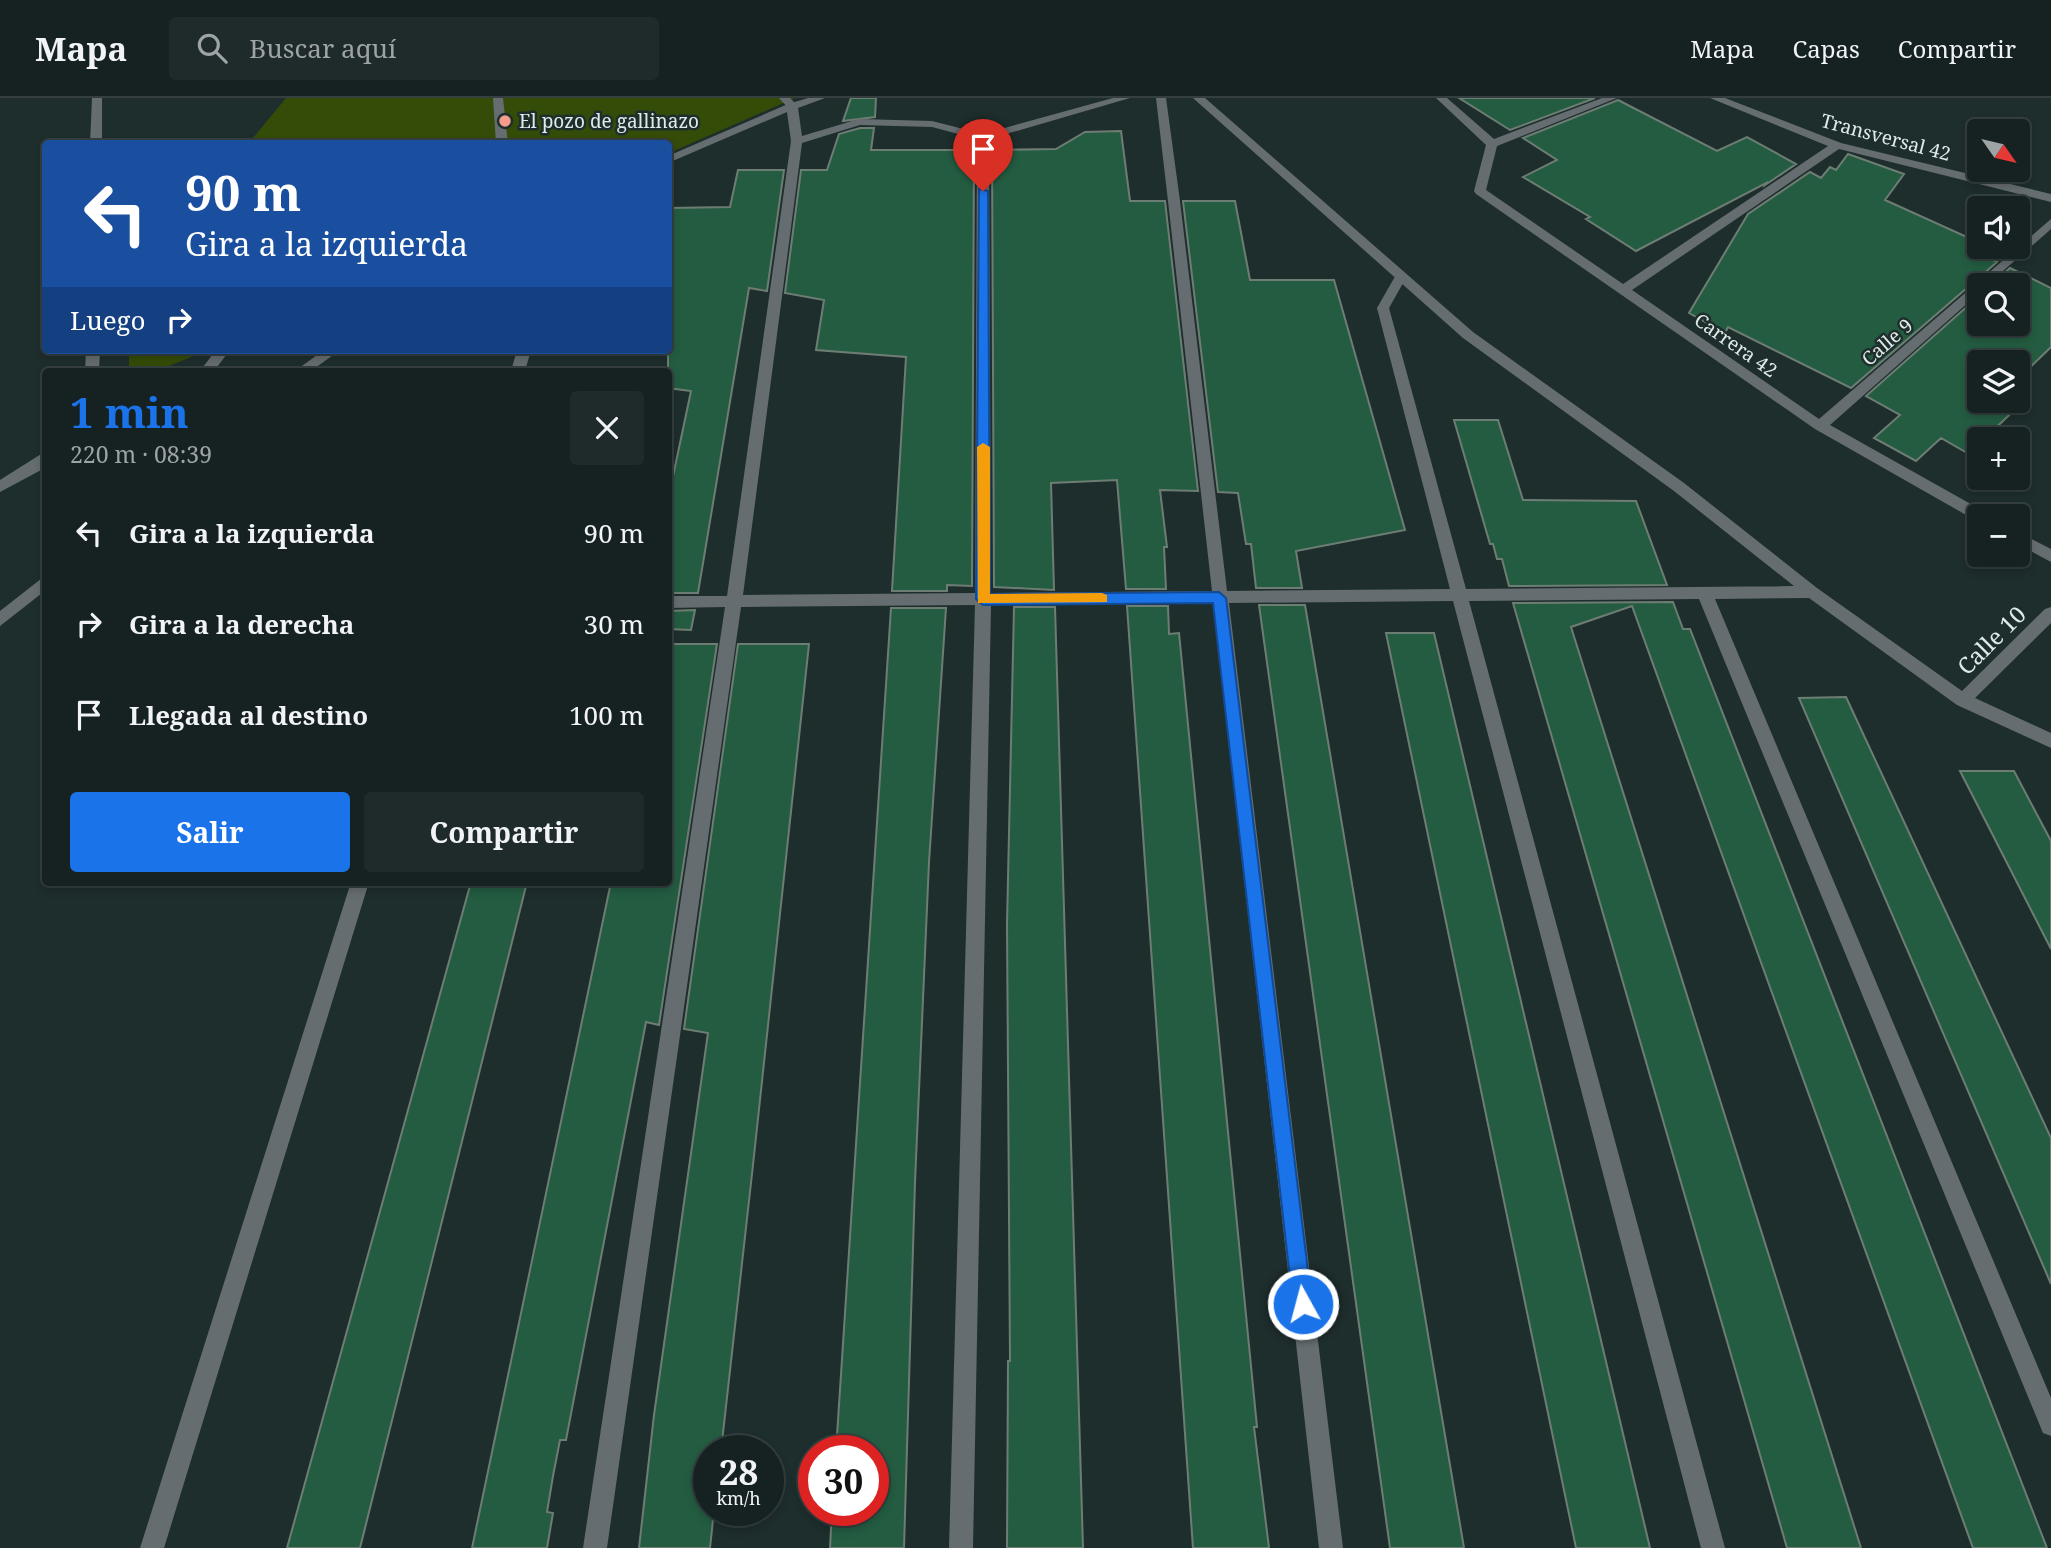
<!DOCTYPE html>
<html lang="es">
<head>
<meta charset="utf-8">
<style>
	:root { --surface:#162222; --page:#1f2a2a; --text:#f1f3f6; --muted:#9ea4a5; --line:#353f40; --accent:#1a73e8 }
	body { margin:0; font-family:"Noto Serif",serif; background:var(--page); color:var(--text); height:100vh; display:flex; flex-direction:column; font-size:26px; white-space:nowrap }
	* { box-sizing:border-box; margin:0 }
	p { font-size:23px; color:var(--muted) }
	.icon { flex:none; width:38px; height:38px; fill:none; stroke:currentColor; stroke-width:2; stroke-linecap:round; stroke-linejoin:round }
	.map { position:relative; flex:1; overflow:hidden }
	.sheet { position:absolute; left:42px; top:270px; width:630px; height:518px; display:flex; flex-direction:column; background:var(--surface); border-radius:7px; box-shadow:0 4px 10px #0003,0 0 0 2px var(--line) }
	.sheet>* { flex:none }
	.hud { position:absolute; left:42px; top:42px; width:630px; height:214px; border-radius:7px; box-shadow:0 4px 10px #0003,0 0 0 2px var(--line); background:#1a4fa0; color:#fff; overflow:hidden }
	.needle { width:46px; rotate:124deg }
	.controls { position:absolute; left:1967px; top:21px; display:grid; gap:14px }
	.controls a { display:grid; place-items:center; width:63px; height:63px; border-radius:7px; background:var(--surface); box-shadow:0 4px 10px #0003,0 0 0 2px var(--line); font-size:35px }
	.speed { position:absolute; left:693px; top:1337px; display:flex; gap:14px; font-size:35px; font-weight:700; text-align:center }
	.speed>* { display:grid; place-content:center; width:91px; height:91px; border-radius:50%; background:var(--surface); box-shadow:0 4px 10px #0003,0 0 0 2px var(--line); line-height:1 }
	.speed small { font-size:18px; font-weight:400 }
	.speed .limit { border:10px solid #d22; background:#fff; color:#111 }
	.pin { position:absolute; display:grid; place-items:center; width:60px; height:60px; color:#fff; margin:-72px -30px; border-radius:50% 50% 50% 0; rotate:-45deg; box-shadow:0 0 7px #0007 }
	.pin .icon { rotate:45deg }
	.me { position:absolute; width:77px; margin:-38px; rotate:353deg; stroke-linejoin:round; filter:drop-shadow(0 0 5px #0008) }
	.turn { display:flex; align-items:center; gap:24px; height:147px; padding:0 28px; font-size:32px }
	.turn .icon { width:91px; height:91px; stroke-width:2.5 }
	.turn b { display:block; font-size:49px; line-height:60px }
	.then { display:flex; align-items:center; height:66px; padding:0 28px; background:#0003; gap:14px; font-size:26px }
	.round { display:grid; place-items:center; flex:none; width:74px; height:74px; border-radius:7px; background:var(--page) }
	.overview { display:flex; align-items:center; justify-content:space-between; height:119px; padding:0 28px }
	h1 { font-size:42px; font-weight:700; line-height:52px; color:var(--accent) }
	.button { display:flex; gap:14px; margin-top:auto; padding:14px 28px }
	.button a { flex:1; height:80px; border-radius:7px; background:var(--accent); color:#fff; font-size:28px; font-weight:700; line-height:80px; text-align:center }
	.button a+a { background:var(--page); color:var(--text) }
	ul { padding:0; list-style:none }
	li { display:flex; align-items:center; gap:21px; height:91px; padding:0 28px }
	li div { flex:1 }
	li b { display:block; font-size:26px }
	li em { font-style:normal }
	header { display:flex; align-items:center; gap:42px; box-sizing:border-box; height:98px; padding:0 35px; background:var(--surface); border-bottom:2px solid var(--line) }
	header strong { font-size:33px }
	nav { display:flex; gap:38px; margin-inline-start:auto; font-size:24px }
	.search { width:490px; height:63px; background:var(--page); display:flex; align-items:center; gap:18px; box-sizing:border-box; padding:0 24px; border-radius:7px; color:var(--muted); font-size:26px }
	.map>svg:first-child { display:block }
	.green { fill:#344c07 }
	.building { fill:#235c41; stroke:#6e7d74; stroke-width:2 }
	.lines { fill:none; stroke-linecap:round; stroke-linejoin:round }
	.service { fill:#666d70; fill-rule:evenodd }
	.pedestrian { fill:#666d70; fill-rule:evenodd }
	.minor { fill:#666d70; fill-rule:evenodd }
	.route { fill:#1a73e8; stroke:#114b97; stroke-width:2 }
	.slow { fill:#f59e0b }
	.poi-dot { fill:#f49d8b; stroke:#1e2e2d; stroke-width:2.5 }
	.labels { text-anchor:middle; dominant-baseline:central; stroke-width:5; stroke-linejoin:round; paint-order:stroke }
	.far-poi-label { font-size:19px; fill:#e0eae9; stroke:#1e2e2d; text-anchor:start }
	.far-street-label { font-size:19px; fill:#e0eae9; stroke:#1e2e2d }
	.street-label { font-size:23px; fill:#e0eae9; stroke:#1e2e2d }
</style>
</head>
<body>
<header>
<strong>Mapa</strong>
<div class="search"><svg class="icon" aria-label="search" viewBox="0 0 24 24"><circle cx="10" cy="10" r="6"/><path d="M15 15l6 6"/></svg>Buscar aquí</div>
<nav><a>Mapa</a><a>Capas</a><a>Compartir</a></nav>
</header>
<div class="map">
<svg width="2051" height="1450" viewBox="0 0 2051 1450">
	<rect width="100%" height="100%" fill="#1e2e2d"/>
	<path class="green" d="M286,0H795L669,55L668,46H248Z
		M129,252H208L157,273H129Z"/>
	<path class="building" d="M851,0H876L875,19L843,23Z
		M1459,0H1595L1510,32Z
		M1618,2L1717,53L1747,39L1796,66L1765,87L1766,85L1636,153L1586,121L1590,119L1523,79L1557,62L1523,40Z
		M860,30H874L871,52H974L972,488L947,487V493H892L906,259L816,252L824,202L785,195L801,72H827L839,36Z
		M1121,33L1130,103H1165L1198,393L1160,392L1167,449H1164L1166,491H1126L1117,382L1051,385L1054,492L994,489L992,52L1056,51L1085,34Z
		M1848,56L1904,76L1885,102L1978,144L1970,152L1997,164L1851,290L1728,229L1725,235L1689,215L1748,116L1810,74L1821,80L1830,69L1836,72Z
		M738,72H784L767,193L749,190L698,495H668V402L691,293L668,290V110L730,109Z
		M1183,103H1235L1250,182H1334L1405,432L1296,453L1302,490H1256L1251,446H1246L1238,395L1218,394Z
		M2010,170L2051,190V249L2018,281V264H1979V303H2024L1984,341H1979V346L1969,356L1941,340L1916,363L1874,340L1900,317L1866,298L1979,198V226H2018V187H1991Z
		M1454,322H1498L1523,402L1636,403L1667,487L1509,488L1502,461H1497L1493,446H1490Z
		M1673,504L1683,531H1690L2047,1450H1973L1632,508L1571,529L1861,1450H1787L1513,505Z
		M1259,507H1305L1464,1450H1390Z
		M1127,508H1168L1169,536L1179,535L1257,1329H1254L1269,1450H1193Z
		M1014,509H1055L1083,1450H1007L1008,1263H1010L1007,826Z
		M891,510H946L929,764L915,1084L904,1450H830L832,1412H873V1353H836Z
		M695,512L691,532L668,531V513Z
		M1386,535H1434L1650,1450H1576Z
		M668,546H717L659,927L646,924L566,1342H560L553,1378L547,1414L553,1415L547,1450H472L611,784H668Z
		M738,546H809L753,1067L721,1353H709V1412H714L710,1450H639L654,1317L708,935L684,931Z
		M1846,599L2051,1040V1186L1799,600Z
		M1960,673H2014L2051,743V851Z
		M471,784H527L360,1450H287Z"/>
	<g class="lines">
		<path class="service" d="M779,0H790L798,8L788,10Z
			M324,252H340L311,273H295Z
			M46,477V492L0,528V513Z"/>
		<path class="pedestrian" d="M1156,0H1166L1180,103L1174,107L1168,103Z
			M1401,174L1407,178L1389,210L1388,213H1378L1377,210L1397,175Z"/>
		<path class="minor" d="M92,0H102V46H90Z
			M493,0H503L508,46H496Z
			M808,0H825L798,10L802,38L859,21L932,23L983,36L1113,0H1130L989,41L991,495L1212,493L1168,103L1174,99L1180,103L1227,493L1450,491L1377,210L1383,206L1389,210L1466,491L1794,488L1674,393L1463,240L1193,0H1205L1473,234L1684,385L1817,490L1962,593L2045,511L2051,509V525L1975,600L2051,635V650L1957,607L1809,500L1715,501L2051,1300V1338L2043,1335L1699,501L1469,503L1725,1450H1701L1453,503L1229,505L1343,1450H1319L1213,505L991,507L973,1450H949L975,507L741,509L607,1450H583L725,509L668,510V498H727L791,43L787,14L668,65V58L788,6ZM860,27L932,29L977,41L975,495L743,497L802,45Z
			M1436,0H1447L1494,41L1602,0H1617L1497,48L1486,92L1623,186L1828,48L1710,0H1725L1841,45L2051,96V104L1839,51L1632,192L1819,321L2051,121V131L1987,187H1979V195L1830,327L1985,414L1987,418H1979V423L1975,422L1815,331L1476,96L1474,93L1486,47Z
			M86,252H100L99,273H85Z
			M216,252H230L214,273H200Z
			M517,252H531L525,273H511Z
			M46,353L43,371L0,394V382Z
			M2018,434L2051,451V464L2018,446Z
			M351,784H369L164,1450H140Z"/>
	</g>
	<path class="route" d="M979,91L988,93L990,496L1219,494L1226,500L1312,1206L1310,1213L1303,1216L1296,1213L1293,1206L1213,505L983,507L976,501Z"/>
	<path class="slow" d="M983,345L990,349V496L1102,495L1107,497V504L978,505L977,349Z"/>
	<circle class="poi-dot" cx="505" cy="23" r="7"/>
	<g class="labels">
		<g class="far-poi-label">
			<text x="519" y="23">El pozo de gallinazo</text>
		</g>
		<g class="far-street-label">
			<text transform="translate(1886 39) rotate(15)">Transversal 42</text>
			<text transform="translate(1887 244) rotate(-41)">Calle 9</text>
			<text transform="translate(1736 247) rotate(35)">Carrera 42</text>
		</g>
		<g class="street-label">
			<text transform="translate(1991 542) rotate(-45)">Calle 10</text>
		</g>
	</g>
</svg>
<div class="controls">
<a><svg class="needle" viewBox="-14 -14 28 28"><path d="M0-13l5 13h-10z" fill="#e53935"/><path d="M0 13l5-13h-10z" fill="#9ea4a5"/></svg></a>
<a><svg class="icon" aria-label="sound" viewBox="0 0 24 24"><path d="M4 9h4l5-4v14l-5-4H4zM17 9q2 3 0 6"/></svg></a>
<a><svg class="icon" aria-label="search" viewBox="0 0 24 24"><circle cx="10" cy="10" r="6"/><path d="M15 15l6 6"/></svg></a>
<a><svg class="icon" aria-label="layers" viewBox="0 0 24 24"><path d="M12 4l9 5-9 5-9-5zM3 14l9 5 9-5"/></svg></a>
<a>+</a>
<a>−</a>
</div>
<div class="speed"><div>28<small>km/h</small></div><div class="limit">30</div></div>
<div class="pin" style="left:983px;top:93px;background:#d93025"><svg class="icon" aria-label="arrive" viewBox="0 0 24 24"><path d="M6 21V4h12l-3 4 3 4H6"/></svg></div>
<svg class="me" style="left:1303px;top:1206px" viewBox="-20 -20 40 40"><circle r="17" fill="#1a73e8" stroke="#fff" stroke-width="3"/><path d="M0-11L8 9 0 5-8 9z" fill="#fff"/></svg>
<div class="hud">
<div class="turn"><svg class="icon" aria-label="left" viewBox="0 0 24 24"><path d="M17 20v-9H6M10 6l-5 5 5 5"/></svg><div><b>90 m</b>Gira a la izquierda</div></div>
<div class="then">Luego<svg class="icon" aria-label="right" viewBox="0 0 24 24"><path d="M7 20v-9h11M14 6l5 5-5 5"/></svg></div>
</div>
<section class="sheet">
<div class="overview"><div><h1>1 min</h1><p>220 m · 08:39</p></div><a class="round"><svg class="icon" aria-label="close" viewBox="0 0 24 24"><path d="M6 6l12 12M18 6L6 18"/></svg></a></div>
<ul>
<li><svg class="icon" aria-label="left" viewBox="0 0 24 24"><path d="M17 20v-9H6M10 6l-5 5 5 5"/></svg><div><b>Gira a la izquierda</b></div><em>90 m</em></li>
<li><svg class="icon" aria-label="right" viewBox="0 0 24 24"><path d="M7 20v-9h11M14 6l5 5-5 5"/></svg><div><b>Gira a la derecha</b></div><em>30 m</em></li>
<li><svg class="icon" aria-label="arrive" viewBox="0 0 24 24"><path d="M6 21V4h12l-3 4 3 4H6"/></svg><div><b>Llegada al destino</b></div><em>100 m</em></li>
</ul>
<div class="button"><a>Salir</a><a>Compartir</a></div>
</section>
</div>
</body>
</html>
